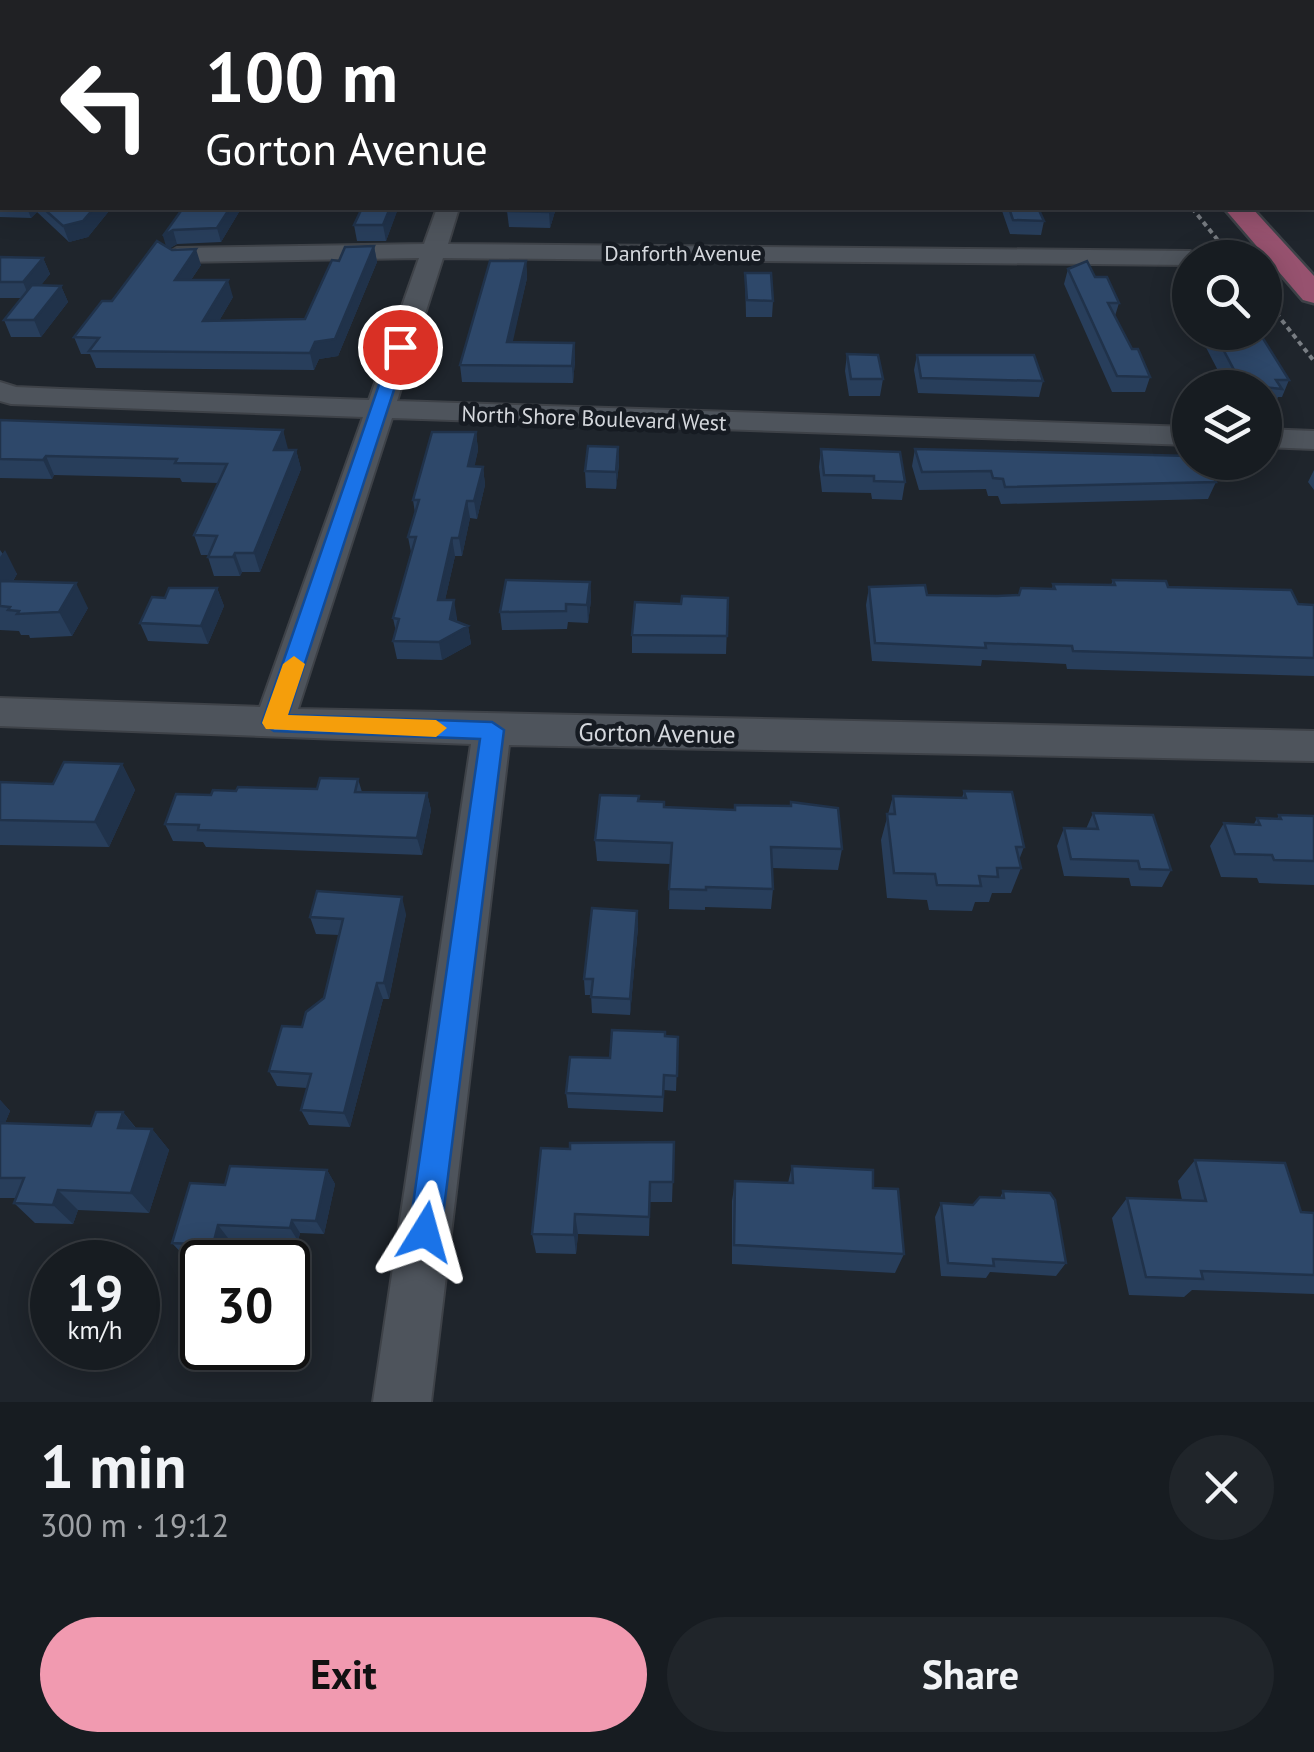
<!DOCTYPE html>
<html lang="en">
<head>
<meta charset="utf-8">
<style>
	:root { --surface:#171c21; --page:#20252a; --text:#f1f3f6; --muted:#9ea1a5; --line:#363a3f; --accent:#f19ab0 }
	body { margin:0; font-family:"PT Sans",sans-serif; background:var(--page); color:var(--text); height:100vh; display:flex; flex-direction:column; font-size:38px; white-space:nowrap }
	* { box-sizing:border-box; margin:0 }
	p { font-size:32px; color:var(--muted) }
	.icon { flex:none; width:55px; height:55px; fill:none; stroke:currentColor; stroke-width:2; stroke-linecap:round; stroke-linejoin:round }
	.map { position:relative; height:1402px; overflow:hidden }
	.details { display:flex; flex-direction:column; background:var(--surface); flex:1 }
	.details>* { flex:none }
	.guide { position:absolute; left:0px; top:0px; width:1315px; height:210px; box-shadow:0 5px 25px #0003,0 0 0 2px var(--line); background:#202124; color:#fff; overflow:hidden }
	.buttons { position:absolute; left:1172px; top:240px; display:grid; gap:20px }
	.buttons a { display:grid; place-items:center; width:110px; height:110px; border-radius:50%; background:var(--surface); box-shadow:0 5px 25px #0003,0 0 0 2px var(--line); font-size:50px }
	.speed { position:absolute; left:30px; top:1240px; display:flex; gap:20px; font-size:50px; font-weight:700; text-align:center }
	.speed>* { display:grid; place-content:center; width:130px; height:130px; border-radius:50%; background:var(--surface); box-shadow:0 5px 25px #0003,0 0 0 2px var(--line); line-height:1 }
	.speed small { font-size:25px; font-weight:400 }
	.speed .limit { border:5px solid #111; border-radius:15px; background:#fff; color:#111 }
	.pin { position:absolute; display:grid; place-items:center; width:85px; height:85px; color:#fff; margin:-42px; border:5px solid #fff; border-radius:50%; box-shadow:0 2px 10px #0007 }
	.me { position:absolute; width:110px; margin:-55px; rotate:8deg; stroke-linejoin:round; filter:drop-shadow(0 0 8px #0008) }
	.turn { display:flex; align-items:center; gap:35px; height:210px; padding:0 40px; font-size:45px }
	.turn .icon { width:130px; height:130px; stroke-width:2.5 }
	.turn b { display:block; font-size:70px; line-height:85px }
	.round { display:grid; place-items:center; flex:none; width:105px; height:105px; border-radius:52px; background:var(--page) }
	.overview { display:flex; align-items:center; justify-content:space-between; height:170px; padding:0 40px }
	h1 { font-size:60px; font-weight:800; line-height:75px }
	.action { display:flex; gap:20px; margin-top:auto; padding:20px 40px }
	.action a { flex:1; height:115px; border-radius:60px; background:var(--accent); color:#111; font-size:40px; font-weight:800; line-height:115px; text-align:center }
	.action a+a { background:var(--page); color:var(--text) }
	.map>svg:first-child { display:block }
	.green { fill:#2f3c1a }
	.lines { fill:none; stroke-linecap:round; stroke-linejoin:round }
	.minor-casing { stroke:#3e4248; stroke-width:4 }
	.major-casing { stroke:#3e4248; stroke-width:5 }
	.path { stroke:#797e84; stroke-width:4; stroke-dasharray:5 4; stroke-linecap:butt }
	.minor { fill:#4e545c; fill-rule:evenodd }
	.major { fill:#97526f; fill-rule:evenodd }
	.wall { fill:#283e5b }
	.shaded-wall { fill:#20324a }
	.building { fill:#2e486a; stroke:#20324a; stroke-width:2.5 }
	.route { fill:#1a73e8; stroke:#114b97; stroke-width:2.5 }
	.slow { fill:#f59e0b }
	.labels { text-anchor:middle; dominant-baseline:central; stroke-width:9; stroke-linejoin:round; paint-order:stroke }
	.far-street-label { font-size:22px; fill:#d4d7dc; stroke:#161b22 }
	.street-label { font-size:25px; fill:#d4d7dc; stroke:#161b22 }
</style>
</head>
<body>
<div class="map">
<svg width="1314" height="1402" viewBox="0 0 1314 1402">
	<rect width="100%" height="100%" fill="#1f252c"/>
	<path class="green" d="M0,0H993L995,2H2V132Z"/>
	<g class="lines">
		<defs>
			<path id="minor" d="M701,0H717V2H701Z
				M900,0H922L923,2H901Z
				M1312,196L1314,210L1304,208H1312Z
				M437,208H459L448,244L1190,251L1202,258H1190V265L443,258L397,401L1190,427V445L392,418L298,709L1314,731V761L509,745L431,1402H373L471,744L0,726V698L260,707L363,417L11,404L0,401V382L16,387L61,389L369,400L419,258L177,262L165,255L177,248L424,244Z
				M1278,248L1290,255L1287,260L1265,263V258H1222L1234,251Z
				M1265,429L1314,431V449L1265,447Z"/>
			<path id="major" d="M1022,0H1043L1044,2H1024Z
				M1224,208H1252L1314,276V303L1303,300Z"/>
		</defs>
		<use href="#minor" class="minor-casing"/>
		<use href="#major" class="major-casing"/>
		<path class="path" d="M1192,208L1221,244
			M1265,299L1314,361"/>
		<use href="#minor" class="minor"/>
		<use href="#major" class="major"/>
	</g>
	<path class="wall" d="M2,137V208H108L109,211L88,237L69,242L37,212L31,218L0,217V138Z
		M183,208L239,212L221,242L177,244L170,248L201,265L191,280L233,297L219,321L305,319L339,261L374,246L377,262L338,356L319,359L314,370L96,368L90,354H81L74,337L166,246Z
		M362,208H398L386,241H357L354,225Z
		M556,208L550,228L509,227L507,211Z
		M1001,208H1038L1044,221L1041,235L1010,234Z
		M0,257L43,258L50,274L41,285L61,286L68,302L41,337H11L4,320L21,298H0Z
		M526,261L527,278L512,342L574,343L575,360L573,383L462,382L460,365Z
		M1068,269L1095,277L1119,303L1115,316L1132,349L1150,377L1145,392H1112L1064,284Z
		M745,273L773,301L772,317H746Z
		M1183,276H1190V317L1177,293Z
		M1198,332H1259L1289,380L1282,397H1278L1274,407L1265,405V388H1227Z
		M847,354L883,379L880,396H849L845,371Z
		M917,355L1043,381L1039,397L918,393L914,370Z
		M0,420L283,430L287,450H296L301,469L260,572H242L240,576H214L208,557V555H201L194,535L219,483L182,482L180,478L54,475L52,479L0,478Z
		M476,432L478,450L474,467H483L485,485L477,519L470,518L462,556H455L445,600L457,618V621L468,626L471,644L442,660L397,659L393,641L396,632L393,618L411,552L408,537L415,513L413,500Z
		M618,447L619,464L616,489L586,488L585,471Z
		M821,449L905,482L902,500L872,499L871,493L822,492L819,467Z
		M915,449L1216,482L1208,499L1001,504L998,496H988L986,489L919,490L912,466Z
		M1314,470V490L1308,482Z
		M0,550L17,574L13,581L88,608L72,636L30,638L29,635H21L19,631L0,630Z
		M1113,580L1298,604L1314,605V676L1067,669L1066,664L982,660L981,666L872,661L866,605L869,587L927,595L997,596L1019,595L1052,589L1053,584L1111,585Z
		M590,582L591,600L588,623L568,622L567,629L502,630L500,612Z
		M217,588L224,606L208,644L148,641L140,623L165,598Z
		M728,598L726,654L632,653V635L681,604Z
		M122,764L135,790L109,847L0,845V782L53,784Z
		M358,779L362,792L427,793L431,810L422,855L206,847L203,842L173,841L165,824L211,795L236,791L317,789Z
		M964,791L1024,847L1019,860L1021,868L1011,893H992L989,902H975L972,911L929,910L927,900L887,898L881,840L893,796L962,798Z
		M639,801L842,849L838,870L772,868L773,889L771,909L705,907V910L669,909L670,864L597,861L595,840Z
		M1093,813L1171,870L1162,887L1131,886L1129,878L1064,876L1057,846L1064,828L1086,829Z
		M1279,815L1314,816V885L1259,883L1257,878L1221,877L1210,846L1224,823L1254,824L1257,818L1277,819Z
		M637,911L638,927L630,1015L592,1013L591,995H585L584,979Z
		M406,914L389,999H383L350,1127L309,1125L301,1110L307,1088L277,1086L269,1071L324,998L339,935L316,934L310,917Z
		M665,1036L678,1037L676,1091L664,1090L663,1112L568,1108L566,1093L610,1058Z
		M0,1100L10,1111L5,1123L91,1126L123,1112L136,1128L152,1129L169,1150L149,1213L78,1210L73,1224L35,1223L14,1203L16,1198H0Z
		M674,1142L672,1202H650L649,1236L578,1234L576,1254L536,1253L532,1234L570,1149Z
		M1195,1160L1301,1212L1314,1213V1294L1192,1290L1184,1297L1129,1295L1112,1218L1127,1198L1182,1200L1178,1181Z
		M792,1166L873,1188L904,1254L895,1273L732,1264V1201L735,1181L788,1183Z
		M327,1170L335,1184L324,1234L300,1233L298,1241L228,1238L223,1257L184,1256L172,1243L225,1185Z
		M1003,1191L1066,1263L1056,1276L990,1272L986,1278L941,1276L935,1217L941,1203L973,1205L1000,1198Z"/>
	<path class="shaded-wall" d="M27,208H35L37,212L31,218Z
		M94,208H108L109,211L88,237L69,242L63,226Z
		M230,208H238L239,212L221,242L217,228Z
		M390,208H398V209L386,241L383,225Z
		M550,208H556L550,228L549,212Z
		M173,230L177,244L167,250L163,236Z
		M374,246L377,262L338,356L319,359L314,370L310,353L315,342Z
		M196,249L201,265L180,296L175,280Z
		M43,258L50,274L30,299L23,282Z
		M526,261L527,278L509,359L507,342Z
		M228,280L233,297L209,338L203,321Z
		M61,286L68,302L41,337L34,320Z
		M574,343L575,360L573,383L572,366Z
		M283,430L288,449L280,469L274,450Z
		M476,432L478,450L471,484L468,466Z
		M618,447L619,464L616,489V472Z
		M296,450L301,469L260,572L254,553Z
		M46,456L54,475L52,479L43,460Z
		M483,467L485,485L477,519L474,501Z
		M467,501L470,518L462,556L459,538Z
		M452,538L455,556L441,618L438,600Z
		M5,550L17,574L0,602V557Z
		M235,553L242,572L240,576L233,557Z
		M590,582L591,600L588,623L587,605Z
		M76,583L88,608L72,636L59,612Z
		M217,588L224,606L208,644L201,626Z
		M454,600L457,618L454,634L468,626L471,644L442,660L439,642L450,619Z
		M122,764L135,790L109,847L95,822Z
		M427,793L431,810L422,855L417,838Z
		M402,897L406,914L389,999L384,983Z
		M637,911L638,927L630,1015V999Z
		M377,983L383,999L350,1127L344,1113Z
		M0,1100L10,1111L0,1135Z
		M123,1112L140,1134L118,1128Z
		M152,1129L169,1150L149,1213L131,1193Z
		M327,1170L335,1184L324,1234L316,1221Z
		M58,1190L78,1210L73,1224L53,1205Z
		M575,1214L578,1234L576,1254L574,1235Z
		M292,1220L300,1233L298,1241L290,1228Z
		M218,1225L228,1238L223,1257L213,1245Z"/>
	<path class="building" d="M1312,95L1314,96V165H1312Z
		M2,137V202H0V138Z
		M43,208H94L83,221L63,226Z
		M183,208H230L217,228L173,230L163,236Z
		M362,208H390L383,225H354Z
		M508,208H550L549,212L507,211Z
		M1009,208H1038L1044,221L1013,220Z
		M157,241L172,250L196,249L175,280H228L203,321L305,319L332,260L339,261L345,247L374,246L335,339L315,342L310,353L89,351L99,338L74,337L102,301H112Z
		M0,257L43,258L23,282H0Z
		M490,261H526L507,342L574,343L572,366L460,365Z
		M1087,261L1095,277H1107L1119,303H1108L1132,349H1138L1150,377L1117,376L1068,269Z
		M745,273H771L773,301L747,300Z
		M1183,276H1190V289Z
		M32,285L61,286L34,320H4Z
		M1214,332H1259L1289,380H1276L1282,389L1242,385Z
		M847,354L878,355L883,379H851Z
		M917,355H1034L1043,381L921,378Z
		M0,420L283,430L274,450H296L254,553H235L233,557H208L217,536L194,535L227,464L175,463L177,459L46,456L43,460L0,459Z
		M432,432H476L468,466L483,467L474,501H467L459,538H452L438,600H454L450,619L468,626L439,642L393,641L399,619L393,618L416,537H408L419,500H413Z
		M588,446L618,447L616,472L585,471Z
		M821,449L900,452L905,482L874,481V476L824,475Z
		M915,449L1190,456V462H1206L1216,482L1005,487L1003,479L993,478L991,471L922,472Z
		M506,580L590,582L587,605L566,604V611L500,612Z
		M1113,580L1166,581L1168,587L1291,590L1298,604L1314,605V658L1073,651L1072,646L985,643L986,648L875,643L869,587L925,585L927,595L997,596L1019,595L1021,588L1055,589L1053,584L1115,585Z
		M0,581L76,583L59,612L17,614L19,611L8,610L10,607L0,606Z
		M169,588H217L201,626L140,623L152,597L165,598Z
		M682,596L728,598L727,636L632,635L635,602L681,604Z
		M64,762L122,764L95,822L0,820V782L53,784Z
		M320,778L358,779L355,792L427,793L417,838L198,830L199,825L165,824L176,794L211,795L213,790L236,791L238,787L317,789Z
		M964,791L1012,792L1024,847H1016L1021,868H997L998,877L979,876L981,886L937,885L935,874L894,873L887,814H895L893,796L966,798Z
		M600,795L639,796L638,801L664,802V807L735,810V805L791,806V802L838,808L842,849L771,847L773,889L706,887V890L669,889L672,843L595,840Z
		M1093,813L1153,815L1171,870L1140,869L1138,861L1071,859L1064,828L1098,829Z
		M1279,815L1314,816V861L1274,860L1272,855L1235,854L1224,823L1260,825L1257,818L1281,819Z
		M317,891L402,897L384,983H377L344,1113L301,1110L311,1074L269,1071L282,1026L302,1027L306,1012L324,998L343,919L310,917Z
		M592,908L637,911L630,999L591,997L593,979H584Z
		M612,1030L665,1032V1036L678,1037L677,1076L664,1075L663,1097L566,1093L570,1057L610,1058Z
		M96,1112H123L118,1128L152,1129L131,1193L58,1190L53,1205L14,1203L24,1178H0V1123L91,1126Z
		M674,1142L673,1182H650L649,1217L575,1214L574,1235L532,1234L541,1148L570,1149V1143Z
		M1195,1160L1285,1163L1301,1212L1314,1213V1275L1201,1271L1203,1279L1146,1277L1127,1198L1206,1201Z
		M230,1166L327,1170L316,1221L292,1220L290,1228L218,1225L213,1245L172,1243L190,1183L225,1185Z
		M792,1166L873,1170V1188L898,1189L904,1254L734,1245L735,1181L793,1183Z
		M1003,1191L1050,1193L1055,1200L1066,1263L993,1259L994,1266L948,1263L941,1203L973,1205L980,1197L1004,1198Z"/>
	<path class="route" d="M400,342L408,347L288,715L492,722L504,730L441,1232L436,1243L425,1248L414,1243L409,1232L480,739L274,731L262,723L392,347Z"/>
	<path class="slow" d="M294,656L305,664L288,715L436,720L447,728L436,737L266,729L262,723L283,664Z"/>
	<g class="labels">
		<g class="far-street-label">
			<text x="683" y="253">Danforth Avenue</text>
			<text transform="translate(594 418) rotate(2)">North Shore Boulevard West</text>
		</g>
		<g class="street-label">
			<text transform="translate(657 733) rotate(1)">Gorton Avenue</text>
		</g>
	</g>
</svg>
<div class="buttons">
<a><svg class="icon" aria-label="search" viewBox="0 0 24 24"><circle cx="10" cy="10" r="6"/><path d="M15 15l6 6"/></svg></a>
<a><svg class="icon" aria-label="layers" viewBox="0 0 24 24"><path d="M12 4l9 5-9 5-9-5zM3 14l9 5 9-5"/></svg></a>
</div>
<div class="speed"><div>19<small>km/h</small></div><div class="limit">30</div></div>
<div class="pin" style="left:400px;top:347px;background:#d93025"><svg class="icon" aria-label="arrive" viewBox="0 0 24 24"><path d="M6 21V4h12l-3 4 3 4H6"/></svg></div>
<svg class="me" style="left:425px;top:1232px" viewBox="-20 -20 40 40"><path d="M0-17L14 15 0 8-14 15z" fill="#1a73e8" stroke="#fff" stroke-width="4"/></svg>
<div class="guide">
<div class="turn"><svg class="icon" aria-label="left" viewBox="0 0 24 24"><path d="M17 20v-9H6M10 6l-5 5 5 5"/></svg><div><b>100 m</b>Gorton Avenue</div></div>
</div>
</div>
<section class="details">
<div class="overview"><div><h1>1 min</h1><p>300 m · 19:12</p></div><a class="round"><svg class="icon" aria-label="close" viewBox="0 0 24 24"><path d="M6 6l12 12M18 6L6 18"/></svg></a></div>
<div class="action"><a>Exit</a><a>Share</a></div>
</section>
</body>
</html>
